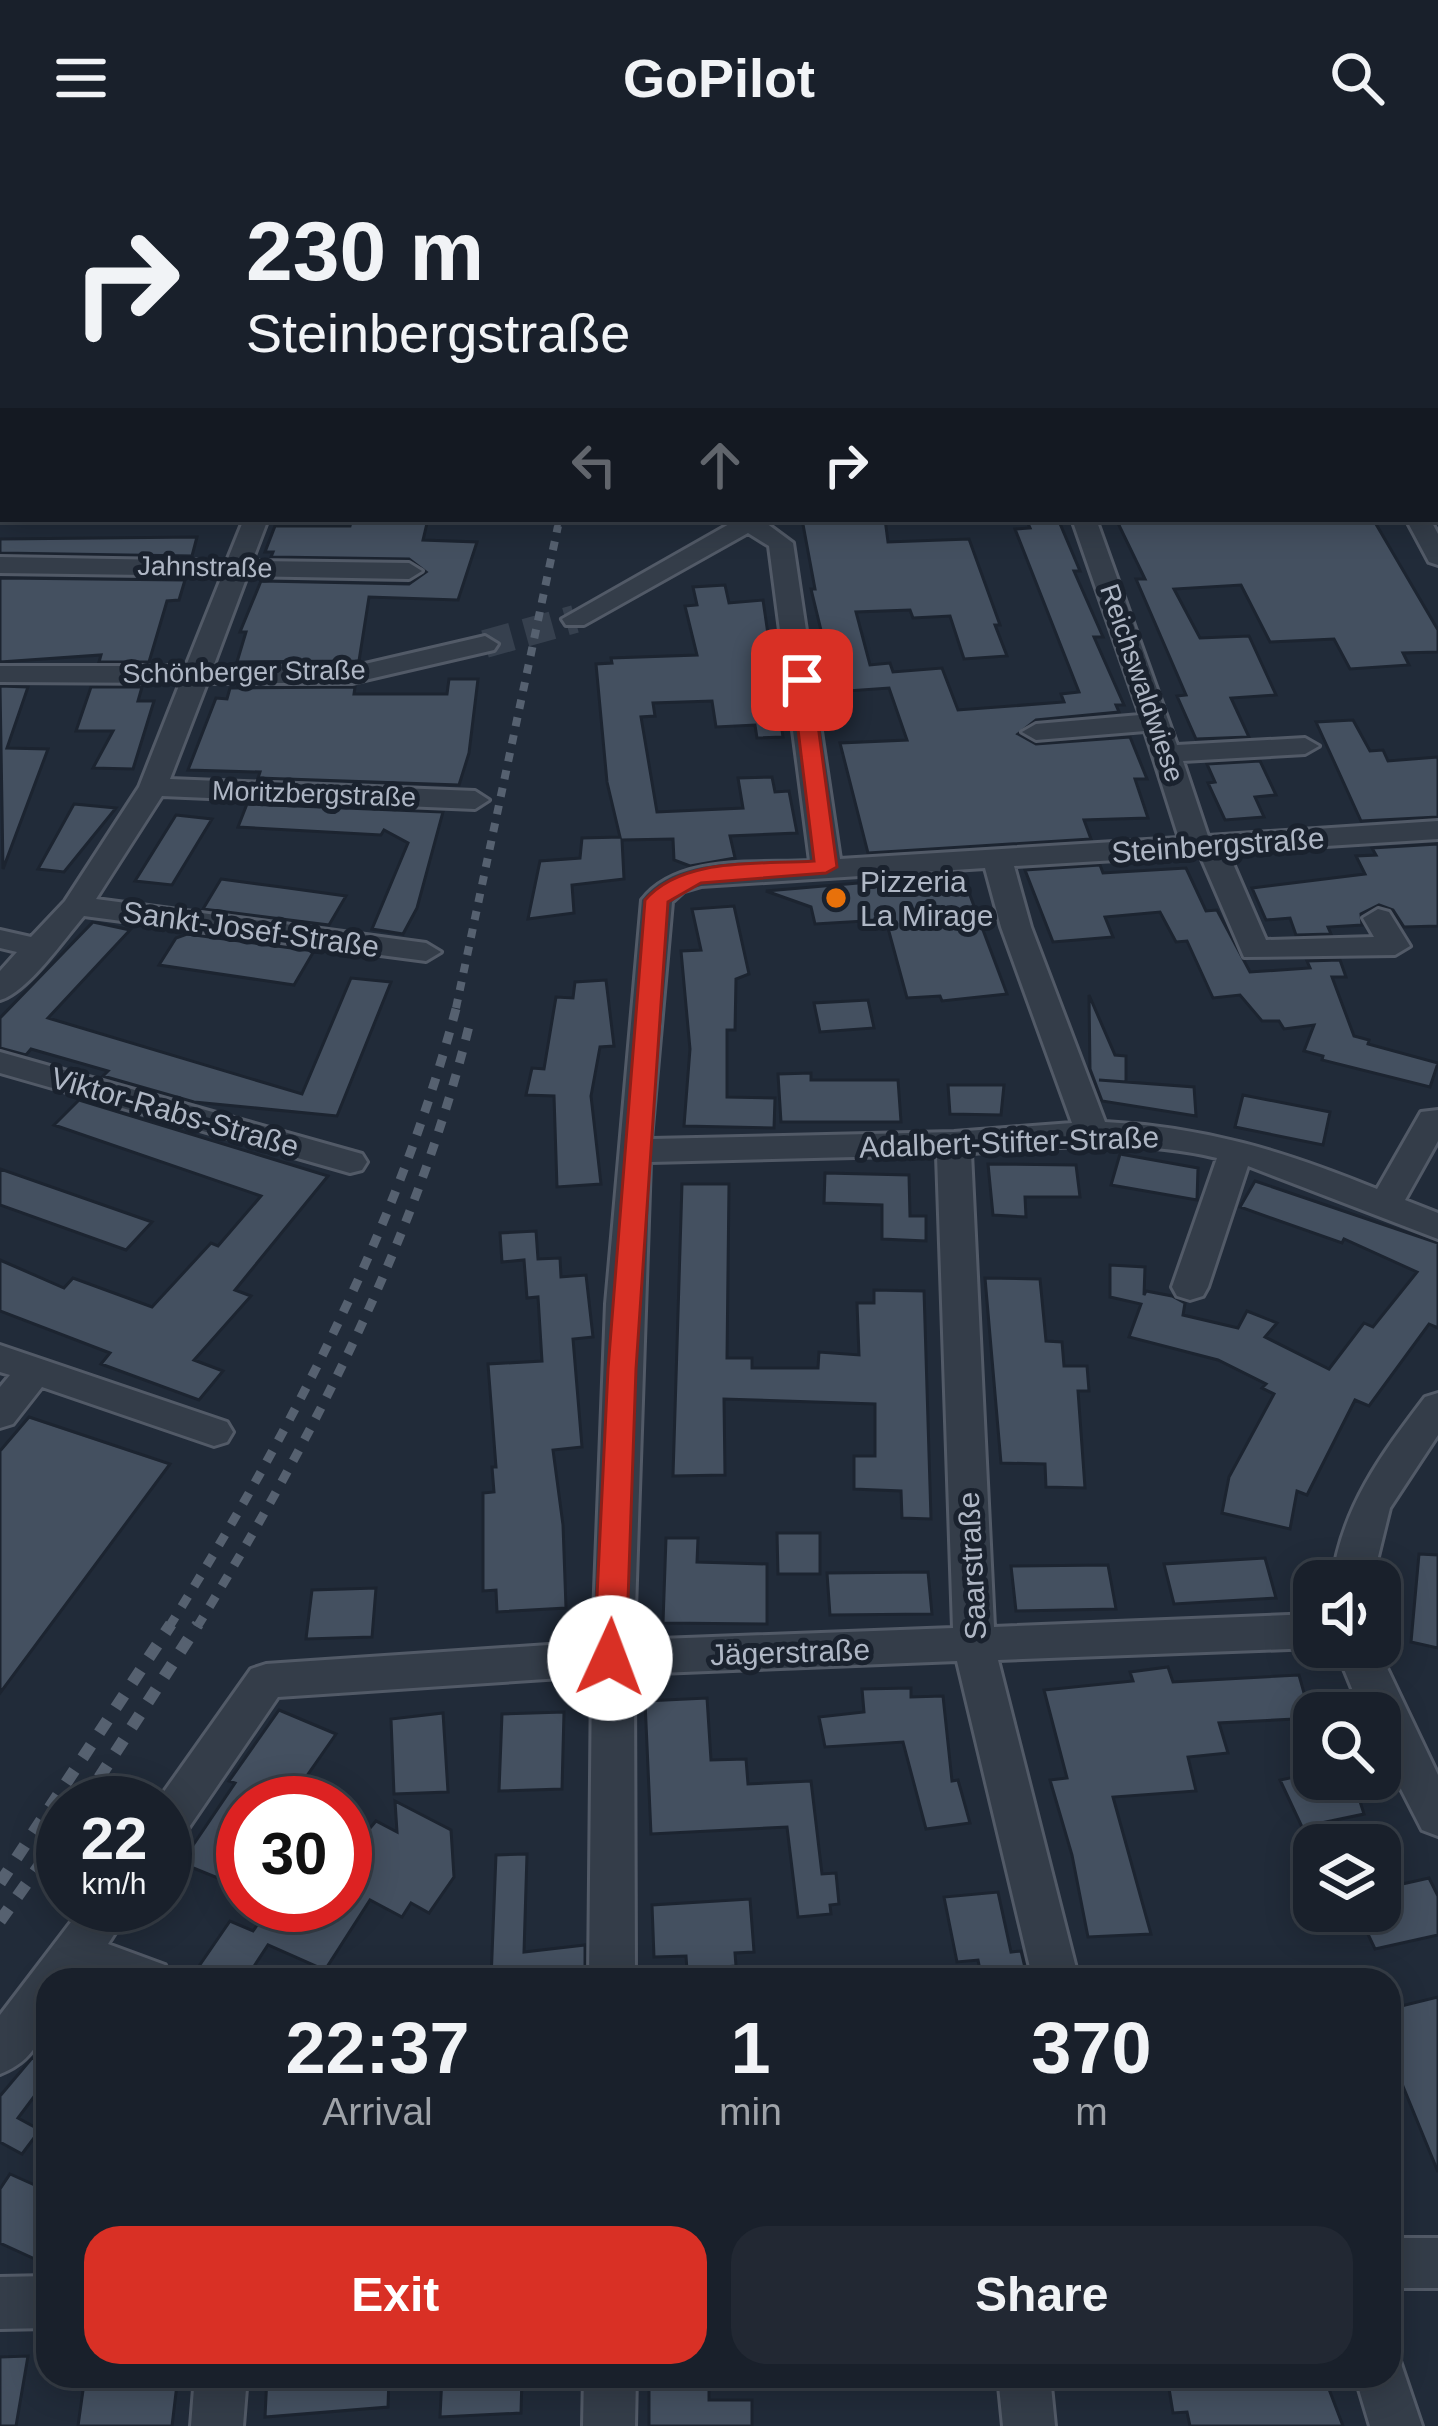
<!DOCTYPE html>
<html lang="en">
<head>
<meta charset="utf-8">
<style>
	:root { --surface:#19202b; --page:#222833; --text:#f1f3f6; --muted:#9fa3a9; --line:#373e47; --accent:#d93025 }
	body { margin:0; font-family:Helvetica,sans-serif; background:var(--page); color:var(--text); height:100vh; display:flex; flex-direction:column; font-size:45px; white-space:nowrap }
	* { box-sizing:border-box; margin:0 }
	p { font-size:39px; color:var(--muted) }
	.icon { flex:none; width:66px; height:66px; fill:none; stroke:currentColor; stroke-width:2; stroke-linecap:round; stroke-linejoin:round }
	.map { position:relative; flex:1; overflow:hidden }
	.drawer { position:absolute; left:36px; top:1812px; width:1365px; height:420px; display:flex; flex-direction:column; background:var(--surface); border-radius:36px; box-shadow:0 6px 30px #0003,0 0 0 3px var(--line) }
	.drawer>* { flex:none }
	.top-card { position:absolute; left:0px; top:0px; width:1440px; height:366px; box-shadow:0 6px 30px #0003,0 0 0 3px var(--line); background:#19202b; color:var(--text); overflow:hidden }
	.buttons { position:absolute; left:1293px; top:1404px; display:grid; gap:24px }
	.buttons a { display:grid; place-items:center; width:108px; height:108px; border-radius:24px; background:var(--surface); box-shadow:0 6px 30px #0003,0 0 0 3px var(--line); font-size:60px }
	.speed { position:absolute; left:36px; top:1620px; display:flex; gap:24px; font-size:60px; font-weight:700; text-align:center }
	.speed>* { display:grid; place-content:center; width:156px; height:156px; border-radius:50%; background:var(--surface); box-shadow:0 6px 30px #0003,0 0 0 3px var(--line); line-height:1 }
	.speed small { font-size:30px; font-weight:400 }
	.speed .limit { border:18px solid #d22; background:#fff; color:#111 }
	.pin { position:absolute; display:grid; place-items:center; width:102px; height:102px; color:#fff; margin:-51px; border-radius:24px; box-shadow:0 6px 18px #0006 }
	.me { position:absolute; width:132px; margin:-66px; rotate:2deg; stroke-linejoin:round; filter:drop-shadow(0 0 9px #0008) }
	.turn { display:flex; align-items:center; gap:42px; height:252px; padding:0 48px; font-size:54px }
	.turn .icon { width:156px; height:156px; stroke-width:2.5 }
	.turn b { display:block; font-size:84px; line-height:102px }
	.lanes { display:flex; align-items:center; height:114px; padding:0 48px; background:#0003; justify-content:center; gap:60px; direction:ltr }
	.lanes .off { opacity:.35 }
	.eta { display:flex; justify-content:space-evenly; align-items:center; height:204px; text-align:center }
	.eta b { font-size:72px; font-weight:700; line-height:84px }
	.cta { display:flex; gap:24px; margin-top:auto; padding:24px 48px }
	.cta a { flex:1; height:138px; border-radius:36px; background:var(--accent); color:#fff; font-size:48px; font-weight:700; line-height:138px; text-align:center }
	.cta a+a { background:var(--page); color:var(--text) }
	header { display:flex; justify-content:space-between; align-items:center; height:156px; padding:0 48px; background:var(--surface); font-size:54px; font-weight:700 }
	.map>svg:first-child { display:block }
	.building { fill:#445060; stroke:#1c2430; stroke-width:3 }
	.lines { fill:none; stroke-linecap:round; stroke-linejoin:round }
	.minor-tunnel-far1 { stroke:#36404e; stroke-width:21; stroke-dasharray:21 10; stroke-linecap:butt }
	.minor-tunnel { stroke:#36404e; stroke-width:28; stroke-dasharray:28 14; stroke-linecap:butt }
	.minor-casing { stroke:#525a67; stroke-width:6 }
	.major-casing { stroke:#3e4652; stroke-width:6 }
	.minor { fill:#343d49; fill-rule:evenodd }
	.major { fill:#525c69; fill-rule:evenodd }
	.rail-far3 { stroke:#566170; stroke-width:6; stroke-dasharray:8 8; stroke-linecap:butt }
	.rail-far2 { stroke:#566170; stroke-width:8; stroke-dasharray:9 9; stroke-linecap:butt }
	.rail-far1 { stroke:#566170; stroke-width:9; stroke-dasharray:12 12; stroke-linecap:butt }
	.rail { stroke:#566170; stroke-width:12; stroke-dasharray:15 15; stroke-linecap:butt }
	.route { fill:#d93025; stroke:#8d1f18; stroke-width:3 }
	.food-dot { fill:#e8710a; stroke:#1a222e; stroke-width:4.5 }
	.labels { text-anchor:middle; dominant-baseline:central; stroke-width:10; stroke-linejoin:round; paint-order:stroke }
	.far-street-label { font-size:27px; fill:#afb7c5; stroke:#1a222e }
	.street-label { font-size:30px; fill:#afb7c5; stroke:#1a222e }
	.poi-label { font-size:30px; fill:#afb7c5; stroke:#1a222e; text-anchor:start }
</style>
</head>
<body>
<header><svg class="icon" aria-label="menu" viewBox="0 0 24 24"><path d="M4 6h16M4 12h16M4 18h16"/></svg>GoPilot<svg class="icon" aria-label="search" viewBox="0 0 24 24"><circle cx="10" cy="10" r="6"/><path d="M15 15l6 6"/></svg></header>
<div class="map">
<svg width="1438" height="2270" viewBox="0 0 1438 2270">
	<rect width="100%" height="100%" fill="#212b39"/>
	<path class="building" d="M352,363H428L423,384L477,386L458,444L369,441L359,505L237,506L246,476H240L261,425L409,428L426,416L409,403L271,401L273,396H265L275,370H350Z
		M802,363H885L888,386L969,383L1000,469H995L1007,500L964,503L950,460L913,462L910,454L856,456L870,509L890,507L893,516L942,512L958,554L1064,546L1061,538L1079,536L1015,373L1030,372L1026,363H1058L1080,415H1074L1103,481H1094L1124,549H1116L1119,556L1036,564L1018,578L1036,588L1130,581L1147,623H1135L1148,662L1084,664L1091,683L868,697L840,587L907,584L889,532L833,536L823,504L828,503L811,433H815Z
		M1116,363H1373L1438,474V496L1403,497L1409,509L1350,513L1334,483L1270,486L1241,429L1174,433L1200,482L1249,480L1276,539L1231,542L1249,581L1196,583L1177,540L1186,539L1136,423H1145Z
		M197,381L192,400L0,397V383Z
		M0,422L185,424L179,444L167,445L149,506H99L101,499L0,506Z
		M725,429L729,447L763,444L783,581L757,582L755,569L716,571L712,545L653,547L655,560L641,561L657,656L743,652L738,622L772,621L775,636L789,635L797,677L730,680L735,702L690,710L674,704L673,683L622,684L624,723L572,729L574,757L528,763L540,705L580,702L582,682L620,681L607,626L596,508L612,507L611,502L697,499L685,450L697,449L693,431Z
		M449,523H478L469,597L459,629L258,622L260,616L188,614L216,542L227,543L230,532L355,531L354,538H447Z
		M0,530L28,531L7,592L48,593L3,713Z
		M91,531H142L138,545H154L133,613L93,612L113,575H76Z
		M1353,564L1370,595L1383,594L1388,605L1438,601V661L1361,665L1316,566Z
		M1260,605L1276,639L1255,641L1264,661L1225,664L1208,627L1215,626L1207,608Z
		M74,648L116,652L64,716L38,713Z
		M247,648L443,656L417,752L403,778L372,773L408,687L384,674L381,679L238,671Z
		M176,659L212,663L172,729L135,725Z
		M1438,688V770L1404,771L1393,754L1379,749L1361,758L1362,769L1328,771L1331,778L1296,779L1290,762L1266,764L1252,732L1365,718L1356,700L1376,699L1372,692Z
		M1100,709L1103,717L1186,712L1206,755L1217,754L1250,816L1310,812L1307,805L1340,804L1346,821H1332L1354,880L1369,884L1368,888L1438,907L1430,931L1322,904L1323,900L1304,895L1314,869L1284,873L1279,865H1262L1240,839L1213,842L1187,785L1176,786L1160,756L1105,761L1113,781L1053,786L1025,714Z
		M962,718L1007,838L942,845L940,840L907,842L888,772L865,773L864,765L815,768L811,751L766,735Z
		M221,723L281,731L346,740L329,769L203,753Z
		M734,750L749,818L736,823L735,874H727V941L775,942L774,972L684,970L690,893L681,795L701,794L692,753Z
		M93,766L130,774L48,862L302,938L351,822L391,826L337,960L194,946L103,920L108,915L31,893L26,899L0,892V862Z
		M187,778L314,795L294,829L159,809L176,782Z
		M606,824L614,890L600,891L591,940L601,1028L557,1031L554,940L526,939L532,912L544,913L556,841L573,842L575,826Z
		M1089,839L1115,899L1126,900V926L1099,924L1194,931L1196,960L1102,945L1090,913Z
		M868,844L874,872L820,876L814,847Z
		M811,917V924H898L901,966H781L778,918Z
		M948,929H1004L1001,959L950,958Z
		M1243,939L1330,956L1323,989L1235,971Z
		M79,944L328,1020L235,1134L251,1140L194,1204L223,1215L199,1244L101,1208L110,1197L0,1155V1104L64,1132L73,1122L152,1151L211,1087L218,1090L261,1040L54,969Z
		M1120,998L1198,1012L1197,1044L1111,1029Z
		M988,1008L1076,1009L1080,1041H1025L1026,1061L993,1059Z
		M0,1013L152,1066L126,1094L0,1049Z
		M825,1017L909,1019L910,1060H926V1085L882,1083V1049L824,1047Z
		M1255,1025L1438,1087V1172L1429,1168L1369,1250L1355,1244L1307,1339L1297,1335L1290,1373L1222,1357L1229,1321L1274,1238L1262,1232L1266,1228L1218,1204L1129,1181L1141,1148L1110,1141V1109L1145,1111L1144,1139L1146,1135L1172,1140L1185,1147L1183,1159L1238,1172L1247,1155L1277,1167L1265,1181L1329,1213L1364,1167L1373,1171L1417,1116L1344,1083L1342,1087L1240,1051Z
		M682,1028H729L727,1202H752V1212H818L819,1196L859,1199L857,1147H874V1134L924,1135L931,1363L902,1362L901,1335L854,1333V1300H875V1248L724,1243L725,1319L673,1320Z
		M536,1075L538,1103L560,1102L561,1121L586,1119L593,1181L573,1183L582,1291L553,1294L563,1369L566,1452L497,1456L496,1434L483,1435V1337L494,1336L492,1311H496L488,1208L542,1205L538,1141L527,1142L524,1104L502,1106L500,1077Z
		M985,1122L1040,1123L1046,1185L1062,1186L1064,1210H1087L1089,1235H1078L1085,1332L1046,1331L1045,1308L1001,1307Z
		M29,1261L170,1308L0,1537V1295Z
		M777,1377H820V1418H778Z
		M666,1382H698L697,1406L767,1408V1468L663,1467Z
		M1419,1398L1438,1399V1492L1411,1486Z
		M1265,1402L1276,1442L1174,1448L1164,1408Z
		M1108,1409L1116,1453L1016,1455L1011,1410Z
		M928,1416L932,1458L830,1459L827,1417Z
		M376,1432L372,1481L306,1483L312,1434Z
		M1168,1511L1173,1526L1299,1519L1304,1537L1314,1536V1562L1219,1567L1228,1597L1188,1601L1196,1635L1113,1641L1151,1778L1088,1781L1072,1699L1050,1624L1067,1622L1044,1534L1133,1525L1130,1516Z
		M911,1532V1541L943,1540L952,1625L958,1624L970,1667L926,1673L903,1586L825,1591L819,1561L864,1556L862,1533Z
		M707,1542L711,1604L746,1603L748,1628L811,1625L822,1718L836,1717L839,1748L830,1749L831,1758L798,1761L787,1671L651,1678L645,1545Z
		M279,1554L336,1578L288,1647H243V1697L225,1725L181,1707L235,1627L229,1625Z
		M564,1556L562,1633L499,1635L502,1558Z
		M443,1557L448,1636L394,1638L391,1563Z
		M1314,1617V1623H1353L1364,1658L1302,1671L1280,1624Z
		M395,1645L451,1674L454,1721L429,1757L411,1747L402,1761L370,1744L325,1814L268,1789L245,1824H212L195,1816L230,1765L253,1775L271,1749H345V1669L364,1679L376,1665L397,1676Z
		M527,1698L524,1796L585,1789V1824H491L496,1699Z
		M1429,1722L1438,1740V1779L1375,1793L1357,1755H1380V1733Z
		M998,1736L1011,1796L1021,1795L1028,1824H982L978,1804L957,1806L944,1741Z
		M750,1743L754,1796L735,1797L736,1810L687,1814L686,1800L654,1801L652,1749Z
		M1438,1841V2016L1389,1896V1853Z
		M32,1902L48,1910V1922L18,1962L40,1974L22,1998L0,1986V1940Z
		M10,2018L48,2035V2109L0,2087V2033Z
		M28,2200L16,2270H0V2201Z
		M85,2220H178L172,2270H78Z
		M267,2220H389L388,2251L265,2261Z
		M442,2220H522L521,2257L440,2261Z
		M649,2220H709V2244H752V2270H649Z
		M1167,2220H1324L1343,2270H1190L1187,2256L1173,2257Z"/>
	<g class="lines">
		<path class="minor-tunnel-far1" d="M0,277L3,273"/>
		<path class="minor-tunnel" d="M485,488L575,463"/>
		<defs>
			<path id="minor" d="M302,0H327L299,3Z
				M602,0H622V3H602Z
				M799,0H819V3H799Z
				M1015,0H1043L1046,3H1018Z
				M1223,0H1438V7L1437,3Z
				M3,105V117L0,118V106Z
				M1437,190H1438V204H1437Z
				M0,211H3V225H0Z
				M0,307H3V321H0Z
				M244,363H268L252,405L409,407L422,415L409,423L247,420L213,511H352L485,480L498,488L494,494L352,527H207L170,623L475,635L489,644L475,653L162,640L96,743L426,787L441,796L426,805L84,760C65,782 27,837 0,844V815L17,796L0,792V774L31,781L65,745L139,631L180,527L0,526V510H186L222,420L0,417V401L227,405Z
				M738,363H768L766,367L793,387L840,703L1179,682L1145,575L1036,584L1022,576L1036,568L1140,559L1072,363H1096L1177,589L1305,582L1319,590L1305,598L1183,605L1208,680L1438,665V683L1228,696L1266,784L1374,781L1363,762L1378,753L1389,756L1410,790L1395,799L1244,801L1200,699L1014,710L1031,771L1105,966C1205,971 1284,995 1377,1033L1421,956L1438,954V985L1405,1044L1438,1057V1083L1248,1010L1208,1131L1203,1140L1190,1144L1177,1140L1172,1131L1217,1002C1135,982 1054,991 971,997L994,1471L1314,1458V1492L998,1504L1079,1824H1033L957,1505L634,1518L635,1824H589L592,1520L278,1541L181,1683L165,1689V1647H156L251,1513L266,1508L593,1486L606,1148L642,744C677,698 757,708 810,705L769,390L748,377L584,469H566L562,463ZM985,712L1001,771L1072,967L954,976L651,983L672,746L684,735L701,730ZM937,999L953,1472L634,1484L650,1006Z
				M1406,363H1430L1438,378V409L1429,406Z
				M0,896L362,998L367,1006L362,1014L350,1017L0,917Z
				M0,1189L227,1266L233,1276L227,1286L214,1290L42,1231L13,1268L0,1272V1231L10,1219L0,1216Z
				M1438,1237V1279L1390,1352L1372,1425H1332C1342,1351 1381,1299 1425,1241Z
				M1335,1491H1377L1438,1619V1680L1422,1674L1380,1592V1557H1362Z
				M84,1749H133L108,1788L165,1809L172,1824H48C48,1865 44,1901 0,1918V1859Z
				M1389,2082H1438V2132H1389Z
				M48,2120V2172L0,2173V2121Z
				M1389,2197L1399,2202L1422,2270H1370L1355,2220H1389Z
				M195,2220H247L243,2270H191Z
				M584,2220H636L635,2270H583Z
				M998,2220H1050L1055,2270H1003Z"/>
			<path id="major" d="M3,4V45L0,46V5Z"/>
		</defs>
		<use href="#minor" class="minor-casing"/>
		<use href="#major" class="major-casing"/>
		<use href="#minor" class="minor"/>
		<use href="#major" class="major"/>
		<path class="rail-far3" d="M557,373L559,363"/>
		<path class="rail-far2" d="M456,852L558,370"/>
		<path class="rail-far1" d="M169,1471C289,1279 399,1070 457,849
			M197,1471C311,1285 418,1080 470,866"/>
		<path class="rail" d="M83,1647L198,1468
			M0,1727L171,1468
			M0,1765L63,1676"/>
	</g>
	<path class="route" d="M802,518L812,524L837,711L826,717L701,727L668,746L636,1213L626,1502L621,1511L610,1515L599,1511L594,1502L608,1213L645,744C683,700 761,709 814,705L792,524Z"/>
	<circle class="food-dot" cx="836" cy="742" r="12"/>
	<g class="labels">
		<g class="far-street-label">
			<text transform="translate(205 411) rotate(1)">Jahnstraße</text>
			<text transform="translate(244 516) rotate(-1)">Schönberger Straße</text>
			<text transform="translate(1142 527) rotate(71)">Reichswaldwiese</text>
			<text transform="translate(314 638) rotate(2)">Moritzbergstraße</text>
		</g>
		<g class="street-label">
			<text transform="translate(1218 689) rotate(-4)">Steinbergstraße</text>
			<text transform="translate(251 773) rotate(8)">Sankt-Josef-Straße</text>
			<text transform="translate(175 956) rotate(16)">Viktor-Rabs-Straße</text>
			<text transform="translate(1009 986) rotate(-2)">Adalbert-Stifter-Straße</text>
			<text transform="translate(972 1410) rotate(-93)">Saarstraße</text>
			<text transform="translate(790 1496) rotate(-2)">Jägerstraße</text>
		</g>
		<g class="poi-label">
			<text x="860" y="725">Pizzeria<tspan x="860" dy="34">La Mirage</tspan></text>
		</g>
	</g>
</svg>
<div class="buttons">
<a><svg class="icon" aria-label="sound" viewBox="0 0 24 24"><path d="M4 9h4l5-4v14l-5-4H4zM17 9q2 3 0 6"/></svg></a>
<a><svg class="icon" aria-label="search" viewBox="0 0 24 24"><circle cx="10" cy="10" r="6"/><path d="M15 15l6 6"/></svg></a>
<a><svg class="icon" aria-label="layers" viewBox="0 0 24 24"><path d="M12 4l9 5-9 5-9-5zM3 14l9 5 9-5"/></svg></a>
</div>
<div class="speed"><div>22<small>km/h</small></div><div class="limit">30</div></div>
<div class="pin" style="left:802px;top:524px;background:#d93025"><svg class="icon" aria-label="arrive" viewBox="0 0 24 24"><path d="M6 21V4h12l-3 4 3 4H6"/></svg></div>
<svg class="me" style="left:610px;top:1502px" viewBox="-20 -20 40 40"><circle r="19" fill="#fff"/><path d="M0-13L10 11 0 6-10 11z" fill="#d93025"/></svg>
<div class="top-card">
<div class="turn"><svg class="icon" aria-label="right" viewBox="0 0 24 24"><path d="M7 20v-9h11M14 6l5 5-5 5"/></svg><div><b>230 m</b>Steinbergstraße</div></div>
<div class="lanes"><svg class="icon off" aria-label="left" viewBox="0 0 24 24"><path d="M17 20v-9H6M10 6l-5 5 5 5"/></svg><svg class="icon off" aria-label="ahead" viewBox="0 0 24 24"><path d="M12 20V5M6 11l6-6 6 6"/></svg><svg class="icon" aria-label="right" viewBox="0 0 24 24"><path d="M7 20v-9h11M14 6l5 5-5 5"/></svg></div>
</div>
<section class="drawer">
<div class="eta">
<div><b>22:37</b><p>Arrival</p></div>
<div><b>1</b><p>min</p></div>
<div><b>370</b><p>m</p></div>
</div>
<div class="cta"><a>Exit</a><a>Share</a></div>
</section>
</div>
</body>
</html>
